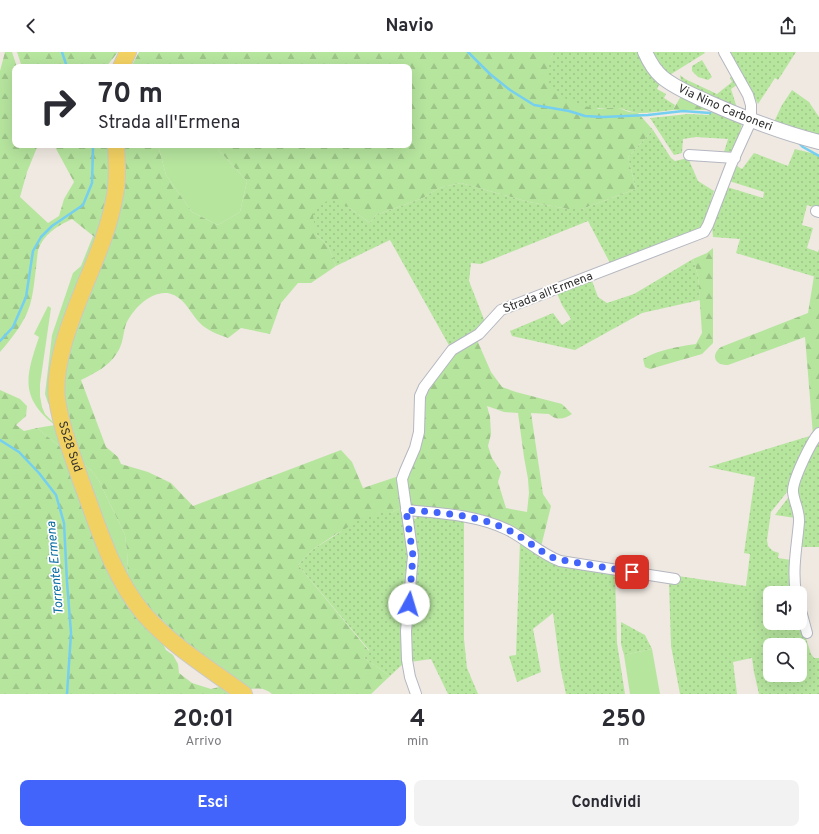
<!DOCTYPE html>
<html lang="it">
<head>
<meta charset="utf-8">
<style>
	:root { --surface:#fff; --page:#f2f2f3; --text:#2b2b33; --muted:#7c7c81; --accent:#4264fb }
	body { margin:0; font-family:Overpass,sans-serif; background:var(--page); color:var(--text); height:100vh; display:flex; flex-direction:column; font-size:15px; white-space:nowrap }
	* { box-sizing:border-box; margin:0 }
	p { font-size:13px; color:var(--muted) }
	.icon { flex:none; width:22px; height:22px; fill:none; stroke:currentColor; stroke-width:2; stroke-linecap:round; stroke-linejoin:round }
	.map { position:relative; height:642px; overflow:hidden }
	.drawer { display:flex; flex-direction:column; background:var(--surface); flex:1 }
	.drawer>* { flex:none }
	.hud { position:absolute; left:12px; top:12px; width:400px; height:84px; border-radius:8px; box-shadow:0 4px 16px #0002; background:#fff; color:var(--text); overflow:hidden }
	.fabs { position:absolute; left:763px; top:534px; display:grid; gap:8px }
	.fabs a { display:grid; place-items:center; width:44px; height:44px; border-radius:8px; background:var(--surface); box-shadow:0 4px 16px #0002; font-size:20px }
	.pin { position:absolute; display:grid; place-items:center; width:34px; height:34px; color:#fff; margin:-17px; border-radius:8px; box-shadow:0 2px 6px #0006 }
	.me { position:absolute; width:44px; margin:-22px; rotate:6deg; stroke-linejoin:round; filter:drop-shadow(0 0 3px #0008) }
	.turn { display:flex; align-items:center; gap:14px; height:84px; padding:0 20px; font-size:18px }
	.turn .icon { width:52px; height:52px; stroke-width:2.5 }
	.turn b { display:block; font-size:28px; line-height:34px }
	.eta { display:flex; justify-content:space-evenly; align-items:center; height:68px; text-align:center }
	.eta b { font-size:24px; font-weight:700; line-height:28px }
	.action { display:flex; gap:8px; margin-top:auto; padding:8px 20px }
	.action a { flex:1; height:46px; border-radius:8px; background:var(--accent); color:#fff; font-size:16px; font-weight:700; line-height:46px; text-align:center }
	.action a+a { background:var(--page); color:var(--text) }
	header { display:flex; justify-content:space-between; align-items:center; height:52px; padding:0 20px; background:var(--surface); font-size:18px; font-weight:700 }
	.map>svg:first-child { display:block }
	.grass { fill:#b6e59e }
	.forest { fill:url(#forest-firs); fill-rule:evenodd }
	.garden { fill:url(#garden-dots); fill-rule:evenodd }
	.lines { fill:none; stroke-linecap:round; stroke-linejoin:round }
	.stream { stroke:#75cff0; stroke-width:2.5 }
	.minor-casing { stroke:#b4b7c1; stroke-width:12 }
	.secondary-casing { stroke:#b4b7c1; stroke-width:16 }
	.primary-casing { stroke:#c9c9c9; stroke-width:18 }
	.minor { stroke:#fff; stroke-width:10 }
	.secondary { stroke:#fff; stroke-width:14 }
	.primary { stroke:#f2d163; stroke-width:16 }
	.route { stroke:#4264fb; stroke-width:7; stroke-dasharray:0 12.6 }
	.labels { text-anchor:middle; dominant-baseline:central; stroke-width:3.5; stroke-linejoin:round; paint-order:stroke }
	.street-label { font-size:12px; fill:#2e2e2e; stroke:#fff }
	.water-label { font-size:13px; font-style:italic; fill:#0d6fa3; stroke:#fff }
</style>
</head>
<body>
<header><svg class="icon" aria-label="back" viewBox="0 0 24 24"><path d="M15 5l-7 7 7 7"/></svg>Navio<svg class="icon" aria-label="share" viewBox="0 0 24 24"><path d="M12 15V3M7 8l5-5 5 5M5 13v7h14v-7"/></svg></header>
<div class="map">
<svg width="819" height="642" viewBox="0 0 819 642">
	<defs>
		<pattern id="forest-firs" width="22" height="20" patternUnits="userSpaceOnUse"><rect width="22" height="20" fill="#b6e59e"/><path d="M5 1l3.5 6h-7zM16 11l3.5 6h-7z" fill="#9dc588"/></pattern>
		<pattern id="garden-dots" width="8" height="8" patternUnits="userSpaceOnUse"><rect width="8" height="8" fill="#b6e59e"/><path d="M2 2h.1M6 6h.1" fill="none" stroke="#9dc588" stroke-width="1.8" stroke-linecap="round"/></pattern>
	</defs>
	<rect width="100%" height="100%" fill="#efe9e1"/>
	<path class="grass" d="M158,93H214L247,129L240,160L218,173L192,160L166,123Z
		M93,184L97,187L53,358L48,351L45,342L52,283L73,221L81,214Z
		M48,254L51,256L40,332V344L42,355L45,362L56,373L64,398L37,376L55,373C19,345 26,324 39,285L34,282Z
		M81,410L91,418L99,429L125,483L127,499L128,525L119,507Z
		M652,597L660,642H630L624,603Z"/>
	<path class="forest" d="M5,0H12L17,15H15V93H38L27,120L20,145L48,171L59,164L64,147L74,130L54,93H110V129L97,187L72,167C56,175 45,181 38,198C36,214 35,229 32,245C28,266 14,284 0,300V19Z
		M17,0H118L106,15H22Z
		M139,0H554L550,7L598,57L616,55L629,60L638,61L653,78L628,105L636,137L582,157H568L529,150L461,131L439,136L423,146L376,163L370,171L348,155L316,182L328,194L336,214L311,231H298L281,251L270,282L241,276L228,286C220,283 211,280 203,274C192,265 187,249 174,243C155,234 133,256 126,272C123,281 123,293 117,301C108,315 95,321 81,328L106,395L118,405L121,412L148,420L171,431L193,454L341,398L352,410L363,436L399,424L402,455L391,461H380L336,482L312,498L298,513L369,599L364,606L390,624L371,642H272C265,636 259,636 250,637L202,602L175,581L144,550L135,538L128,525L127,499L125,483L99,429L91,418L81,410L64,355L62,328L124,93H158L166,123L192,160L218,173L240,160L247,129L214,93H409V15H131Z
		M681,44L711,58H673Z
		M713,196V291L702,302L650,317L645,315L643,307C661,297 676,295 696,292L702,281L698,224L693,207L707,201Z
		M814,224L819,226V377L813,383L805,285L728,313C715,314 710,303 721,295L808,261Z
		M477,288L491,320L502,335L516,340L562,352L572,362C565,367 556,369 549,362L531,361L543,442L551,454L541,495L515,477L409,455L405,430L424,342L453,302ZM487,354L504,360L518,361L524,405L528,427L529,441L527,460L506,456L498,430L501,420L492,406L488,394L491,382L490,365Z
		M0,338L20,347L27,354L26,364L16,373L24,379L37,376L64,398L136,565L163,592L166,598L173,603L178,612L179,621L192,631L211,637L223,634L234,642H0Z"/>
	<path class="garden" d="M554,0H640L660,31L657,37L666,42L664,46L675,53L673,58C662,59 650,61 639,61C631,61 624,56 616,56C610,55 603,57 597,56C582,55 560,47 551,34C544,24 548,9 554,0Z
		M651,0H704L705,1L668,24Z
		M728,0H796L778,28L775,26L758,52Z
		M702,8L712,25L708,28L698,25L692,19V14Z
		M680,23L685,27L717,42L732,30L730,26L732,24L737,33L731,37L736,53L735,57L681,30Z
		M792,38L809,50L819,65V84L773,72L782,53Z
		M711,58L742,71L740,81L731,101L724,100L728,87L696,85L683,87L682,101L674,103L650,66L688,62L709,63Z
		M653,78L671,106L675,109L688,106L698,129L714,139L703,174L699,178L610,211L588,169L481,212L471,211L469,229L485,270L483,274L450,295L390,188L336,214L328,194L316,182L313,163L318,153L332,147L348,155L370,171L376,163L423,146L439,136L461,131L529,150L568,157H582L636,137L628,105Z
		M795,97L819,103V157L807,153L802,173L813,176L807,196L818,200L819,197V226L736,201L740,187L713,185L712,174L727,135L763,146L764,140L729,129L735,113L742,117L754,101L788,114Z
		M693,207L698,224L700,248L642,261L575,298L512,284L510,279L553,261L562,273L571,267L562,253L557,241L592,229L598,245L607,251L634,242Z
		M813,383L791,435L771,460L767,488L768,494L773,499L779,501L778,506L791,508L793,541H770V571H800V567L811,602L814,606H819V642H759L754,620L752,606L733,610L737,642H680L671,594L669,529L678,524L746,534L750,502L744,501L755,425L708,415ZM770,593H800V623H770Z
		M819,385V495H799L796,434Z
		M791,442L796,466L775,463Z
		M402,455L410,494L405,610L390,624L364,606L369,598L298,513L312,498L359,468L380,461H391Z
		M417,463L464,468V587L467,616L478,642H448L431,607L410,610V466L416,467Z
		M520,489L544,505L615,521L617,591L625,642H566L560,614L553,561L533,577L541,620L517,630L509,604L516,603Z
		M621,570L645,583L652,597L624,603L621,592Z"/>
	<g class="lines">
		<path class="stream" d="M62,0L67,15
			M468,0L490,22L510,38L534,53L569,59L585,64L603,65L648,63L683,59L710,61
			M798,90L803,95L819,104
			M0,289L13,275L26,245L33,199L41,185L52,174L83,153L92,131L93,96L92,93
			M0,388L19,400L39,421L56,443L64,471L67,530L71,581L67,642"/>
		<defs>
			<path id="minor" d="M689,103L735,106
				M816,159L819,160
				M406,458C439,461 478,463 508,478C526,487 541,502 560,509L675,527
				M796,541C792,517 797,494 799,470C800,460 794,450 793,440C792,429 811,390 819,381
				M800,555L807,581
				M416,642L410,625L407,608L406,579L413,504L402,427L405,419L415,396L419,380L420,344L424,335L452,298L479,282L501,258L704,180L708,173L731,113L751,69V53L748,43L724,0"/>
			<g id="secondary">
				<path id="s1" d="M645,0C649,9 655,19 662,25C675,36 693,43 708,50C744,66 780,80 819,90"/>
			</g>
			<g id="primary">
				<path d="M121,15L128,0"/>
				<path id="s2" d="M116,93C117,110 118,127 115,143C106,197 75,245 62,298C58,314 55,331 57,347C61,375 72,402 81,429C98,474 112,524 144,562C172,594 210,617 244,642"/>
			</g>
		</defs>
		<use href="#minor" class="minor-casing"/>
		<use href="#secondary" class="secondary-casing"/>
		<use href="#primary" class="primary-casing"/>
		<use href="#minor" class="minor"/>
		<use href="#secondary" class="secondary"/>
		<use href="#primary" class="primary"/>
	</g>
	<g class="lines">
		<path class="route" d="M409,552L413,504L406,458C437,460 478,463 506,477C524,485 538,499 556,507L632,520"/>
	</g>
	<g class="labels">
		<g class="street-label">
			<text stroke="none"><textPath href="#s1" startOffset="101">Via Nino Carboneri</textPath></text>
			<text transform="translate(548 241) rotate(-21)">Strada all'Ermena</text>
			<text stroke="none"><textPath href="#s2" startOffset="313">SS28 Sud</textPath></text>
		</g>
		<g class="water-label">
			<text transform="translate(56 516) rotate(-95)">Torrente Ermena</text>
		</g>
	</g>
</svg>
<div class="fabs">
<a><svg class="icon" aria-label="sound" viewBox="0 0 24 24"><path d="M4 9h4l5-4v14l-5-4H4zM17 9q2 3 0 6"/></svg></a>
<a><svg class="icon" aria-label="search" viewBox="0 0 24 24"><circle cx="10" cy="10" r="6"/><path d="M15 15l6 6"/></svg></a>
</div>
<div class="pin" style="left:632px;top:520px;background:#d93025"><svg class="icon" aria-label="arrive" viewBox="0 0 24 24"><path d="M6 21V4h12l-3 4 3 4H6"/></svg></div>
<svg class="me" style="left:409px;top:552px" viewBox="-20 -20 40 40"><circle r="19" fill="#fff"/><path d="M0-13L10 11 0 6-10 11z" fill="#4264fb"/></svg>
<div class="hud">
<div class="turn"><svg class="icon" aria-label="right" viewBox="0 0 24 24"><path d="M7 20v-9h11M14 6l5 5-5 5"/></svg><div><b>70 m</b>Strada all'Ermena</div></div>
</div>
</div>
<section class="drawer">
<div class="eta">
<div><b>20:01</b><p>Arrivo</p></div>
<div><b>4</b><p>min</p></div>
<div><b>250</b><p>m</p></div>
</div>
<div class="action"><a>Esci</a><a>Condividi</a></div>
</section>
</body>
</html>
